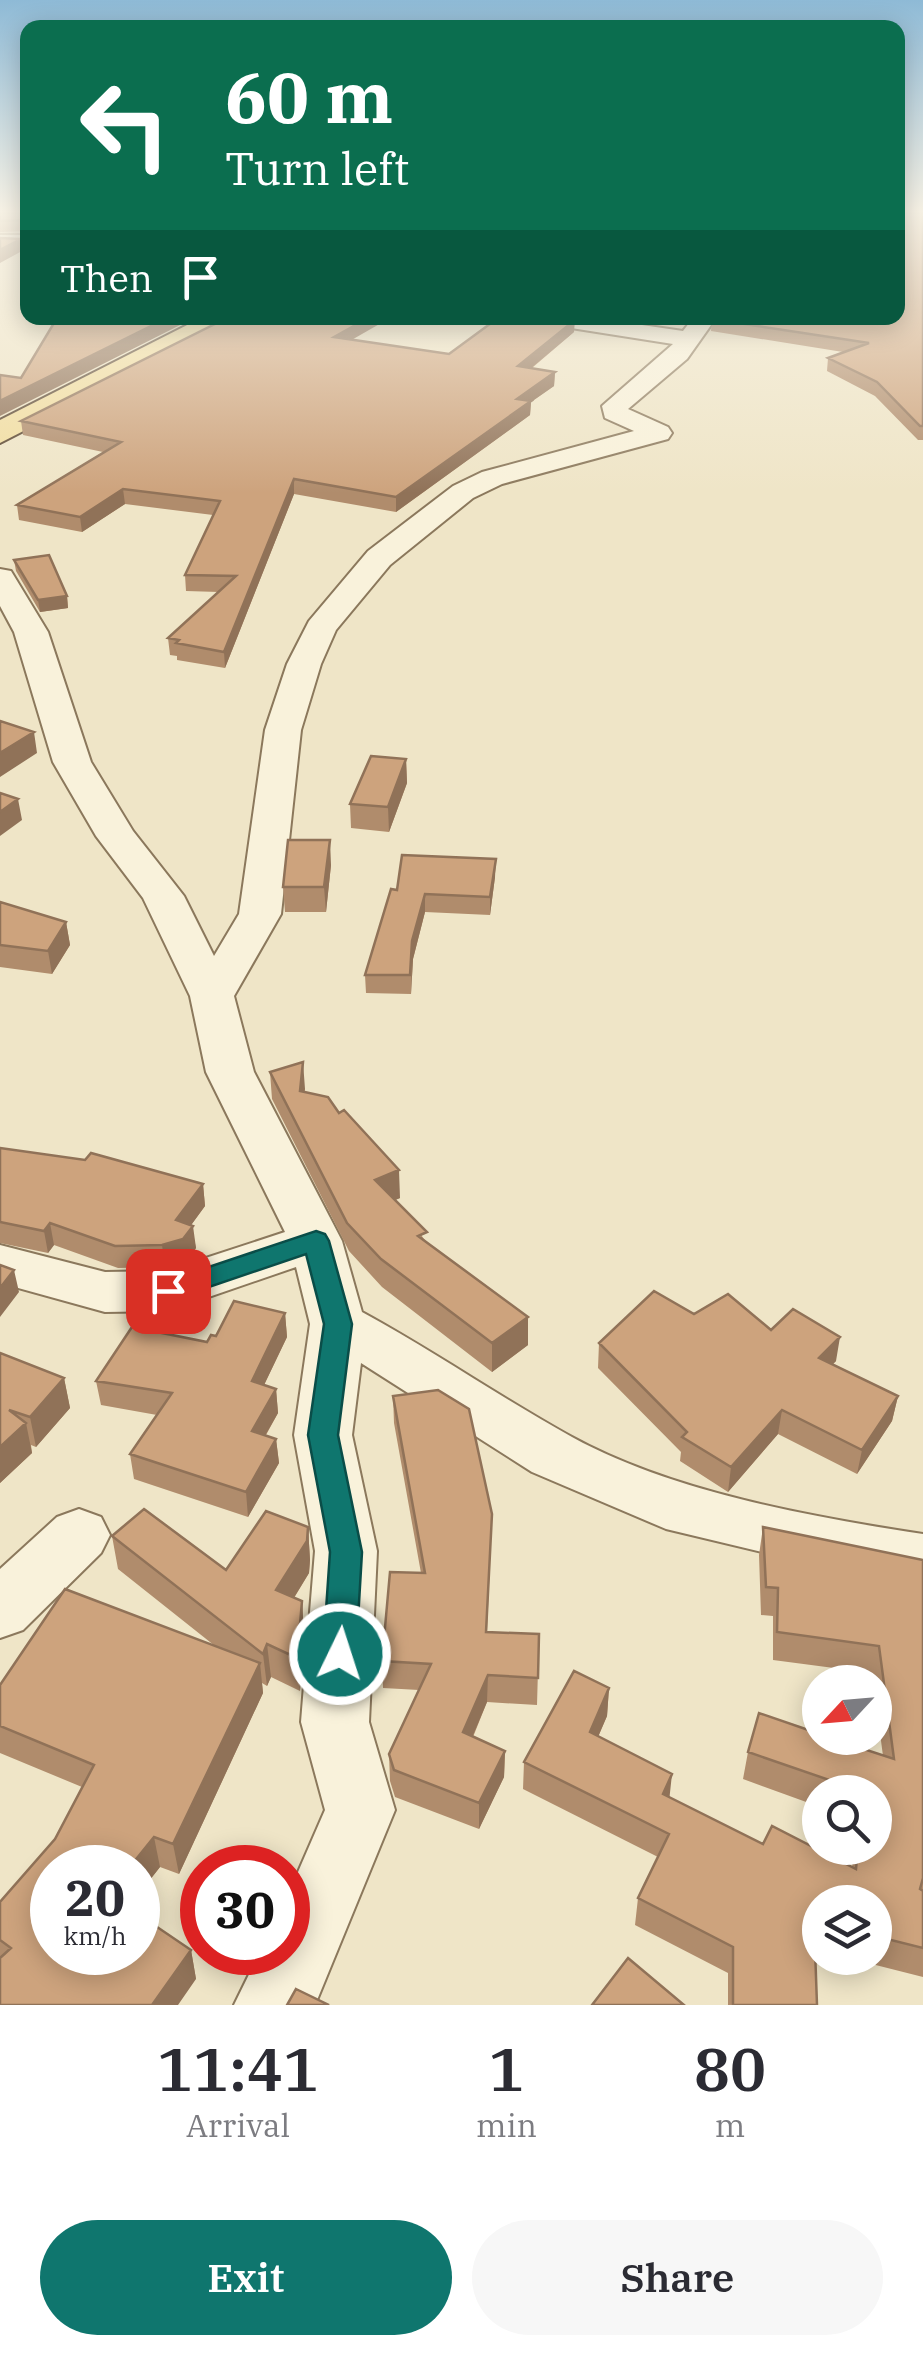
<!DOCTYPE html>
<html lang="en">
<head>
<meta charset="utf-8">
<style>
	:root { --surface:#fff; --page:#f7f7f7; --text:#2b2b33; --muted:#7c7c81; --accent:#0f766e }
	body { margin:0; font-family:"IBM Plex Serif",serif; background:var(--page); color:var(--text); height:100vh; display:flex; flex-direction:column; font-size:38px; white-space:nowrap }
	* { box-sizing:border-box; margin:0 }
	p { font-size:32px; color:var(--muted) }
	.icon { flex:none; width:55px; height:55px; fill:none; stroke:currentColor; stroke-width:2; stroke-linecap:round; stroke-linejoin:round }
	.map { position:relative; height:2005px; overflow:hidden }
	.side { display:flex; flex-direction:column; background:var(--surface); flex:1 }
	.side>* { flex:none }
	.banner { position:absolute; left:20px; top:20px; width:885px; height:305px; border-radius:20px; box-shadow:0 5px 25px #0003; background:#0b6e4f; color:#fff; overflow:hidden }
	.needle { width:65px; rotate:244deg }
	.fabs { position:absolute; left:802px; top:1665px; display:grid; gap:20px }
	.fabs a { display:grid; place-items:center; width:90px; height:90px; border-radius:50%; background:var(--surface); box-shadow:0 5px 25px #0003; font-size:50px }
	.speed { position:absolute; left:30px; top:1845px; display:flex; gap:20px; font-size:50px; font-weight:700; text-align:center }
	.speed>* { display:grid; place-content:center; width:130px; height:130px; border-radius:50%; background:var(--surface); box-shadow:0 5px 25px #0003; line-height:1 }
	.speed small { font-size:25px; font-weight:400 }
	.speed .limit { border:15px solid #d22; background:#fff; color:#111 }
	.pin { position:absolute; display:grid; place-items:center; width:85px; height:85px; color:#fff; margin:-42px; border-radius:20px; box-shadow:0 5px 15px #0006 }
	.me { position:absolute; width:110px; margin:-55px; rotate:4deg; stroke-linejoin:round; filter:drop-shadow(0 0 8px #0008) }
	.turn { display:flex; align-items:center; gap:35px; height:210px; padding:0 40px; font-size:45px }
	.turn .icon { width:130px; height:130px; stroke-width:2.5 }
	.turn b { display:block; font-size:70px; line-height:85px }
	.then { display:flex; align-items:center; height:95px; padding:0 40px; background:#0003; gap:20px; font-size:38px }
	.eta { display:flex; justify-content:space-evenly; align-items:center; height:170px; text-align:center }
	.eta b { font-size:60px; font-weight:600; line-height:70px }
	.action { display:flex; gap:20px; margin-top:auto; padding:20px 40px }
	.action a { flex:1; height:115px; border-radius:60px; background:var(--accent); color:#fff; font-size:40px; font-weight:600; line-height:115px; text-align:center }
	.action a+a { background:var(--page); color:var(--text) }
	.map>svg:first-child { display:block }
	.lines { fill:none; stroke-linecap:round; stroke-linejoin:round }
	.minor-casing { stroke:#8b785c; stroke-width:4 }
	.major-casing { stroke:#594530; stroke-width:4 }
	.minor { fill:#f9f2db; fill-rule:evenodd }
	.major { fill:#f1dda0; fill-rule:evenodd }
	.wall { fill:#b08c6c }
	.shaded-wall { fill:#907258 }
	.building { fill:#cda37d; stroke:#907258; stroke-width:2.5 }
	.route { fill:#0f766e; stroke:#0a4d48; stroke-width:2.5 }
</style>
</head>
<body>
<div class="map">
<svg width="923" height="2005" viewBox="0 0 923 2005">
	<rect width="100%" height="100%" fill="#efe5c7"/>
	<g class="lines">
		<defs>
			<path id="minor" d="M0,235H28V247H0Z
				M540,318H594L683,331L693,318H716L687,359L628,409L668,427L672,433L668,439L502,484L473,498L390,565L336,630L321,664L301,730L281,914L234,996L254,1072L342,1241L362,1312C434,1351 501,1398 572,1437C672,1492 811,1517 923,1534V1586L871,1578L666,1529L532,1472L361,1363L352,1435L377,1551L369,1722L395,1810L315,2005H234L260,1952H288V1895L325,1810L301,1722L315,1551L294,1435L310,1324L296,1267L168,1311L105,1312L0,1283V1245L105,1272L166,1271L285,1232L206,1072L190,996L143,898L96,836L53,762L14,632L0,606V569L11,571L48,632L91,762L133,831L184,896L214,956L239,914L265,730L287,664L309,621L368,551L453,486L482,472L634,431L605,418L602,406L673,344L552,325Z
				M79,1509L101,1517L110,1535L101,1553L23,1630L0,1638V1569L57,1517Z"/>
			<path id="major" d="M201,318H236L232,324L0,443V420Z"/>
		</defs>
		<use href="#minor" class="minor-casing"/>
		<use href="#major" class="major-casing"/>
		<use href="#minor" class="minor"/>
		<use href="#major" class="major"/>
	</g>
	<path class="wall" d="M0,213H28V231L0,232Z
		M923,213V440H918L875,396L827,371L828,358L843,352L711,331L712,319Z
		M658,318H690L685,322Z
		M574,332L532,368L555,372L554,386L531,402L530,415L396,512L294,494L225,668L177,660V656L170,655L168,638L219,592L186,591L185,575L213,515L125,504L82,532L19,520L17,505L103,452L23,435L21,421L352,340L449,354Z
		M14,560L67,596L68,608L40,612L16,571Z
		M406,759L407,783L389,832L351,828L350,804Z
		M331,865L326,912H285L283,887Z
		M495,877L490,915L425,912L413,959L411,994L366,993L365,975L397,890Z
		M0,902L66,922L70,945L52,974L0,967Z
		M270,1072L305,1092L400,1198L395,1200L427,1243L528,1317V1345L492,1372L382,1287L349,1251L272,1099Z
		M0,1148L203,1184L205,1206L191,1225L196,1248L186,1261L165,1267L118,1268L54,1245L48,1253L0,1243Z
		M285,1313L287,1337L264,1385L276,1389L278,1413L266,1435L276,1439L279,1463L248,1517L134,1479L130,1454L157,1415L101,1405L96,1381L207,1342L216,1336Z
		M694,1314L771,1330L836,1361L832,1365L898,1396L892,1421L857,1474L778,1434L728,1492L680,1461L681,1452L598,1368L599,1343Z
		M0,1353L64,1378L70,1408L36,1447L31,1445L32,1453L0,1483Z
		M393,1396L492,1514L487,1632L539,1634L537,1705L487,1702L473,1737L505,1751L504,1777L479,1829L395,1797L390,1781L389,1754L419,1690L383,1688L382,1661L421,1573L394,1423Z
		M308,1527L310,1560L309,1573L294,1598L302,1601L304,1634L300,1691L271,1677L267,1686L262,1683L263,1693L179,1874L160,1867L138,1895V1868H52L191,1950L196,1979L0,2005V1902L55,1839L82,1787L0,1753V1685L215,1646L118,1569L112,1536L226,1570Z
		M763,1527L923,1560V1977L848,1958H875V1902H820V1950L815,1949L817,2005H728V1973L635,1925L638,1898L658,1857L523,1789L524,1762L609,1688L607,1716L598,1737L669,1797L763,1844L852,1867L855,1848H875V1792H820V1807L743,1779L748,1752L883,1756L875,1695V1682H873L872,1673L773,1660V1616L761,1615L759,1555Z"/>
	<path class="shaded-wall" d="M21,239L22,251L0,263V250Z
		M167,318H194L0,416V401Z
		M368,318H390L334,350V337Z
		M575,320L574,332L518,379V366Z
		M555,372L554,386L531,402L530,415L396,512V497L517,399Z
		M294,479V494L225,668L224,652Z
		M123,489L125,504L82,532L80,517Z
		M67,596L68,608L40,612L38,600Z
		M34,732L37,753L0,777V753Z
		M406,759L407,783L389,832L388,807Z
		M18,799L22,820L0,836V812Z
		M330,840L331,865L326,912L324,887Z
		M496,859L495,877L490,915V897Z
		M425,894V912L413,959L411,994L412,941Z
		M66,922L70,945L52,974L48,951Z
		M303,1062L305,1089L302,1119L300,1091Z
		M399,1170L400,1198L376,1208L375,1180Z
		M203,1184L205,1206L181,1239L193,1226L196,1248L186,1261L165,1267L162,1245L176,1220Z
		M50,1223L54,1245L48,1253L44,1231Z
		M14,1270L19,1292L0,1317V1288Z
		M285,1313L287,1337L254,1406L252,1381Z
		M528,1317V1345L492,1372V1343Z
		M840,1337L836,1361L814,1383L819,1358Z
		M64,1378L70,1408L36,1447L30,1417Z
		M276,1389L278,1413L254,1455L252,1431Z
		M898,1396L892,1421L857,1474L862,1450Z
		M782,1410L778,1434L728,1492L731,1467Z
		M26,1423L32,1453L0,1483V1447Z
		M276,1439L279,1463L248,1517L246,1492Z
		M308,1527L310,1560L309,1573L279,1622L276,1590Z
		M302,1601L304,1634L300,1691L297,1658Z
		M267,1644L271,1677L267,1686L263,1654Z
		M260,1663L263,1693L179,1874L173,1844Z
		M488,1675L487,1702L463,1759V1732Z
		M609,1688L607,1716L588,1760L590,1732Z
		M505,1751L504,1777L479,1829V1803Z
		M672,1774L669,1802L663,1794Z
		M154,1837L160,1867L138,1895V1868H129Z
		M191,1950L196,1979L178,2005H152Z"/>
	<path class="building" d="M0,213H28V224L26,220L0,221Z
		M898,213H923V426H920L877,382L828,358L869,343L712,319L898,318Z
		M0,238L21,239L0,250Z
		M57,318H167L0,401V375L21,378Z
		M227,318H368L334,337L449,354L498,318H563L575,320L518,366L555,372L517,399L531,401L396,497L294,479L224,652L176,643L179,640L168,638L236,576L185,575L220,501L123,489L80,517L17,505L121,442L21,421Z
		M49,555L67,596L38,600L14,560Z
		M0,721L34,732L0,753Z
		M371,756L406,759L388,807L350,804Z
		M0,793L18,799L0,812Z
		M288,840H330L324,887H283Z
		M402,855L496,859L490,897L425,894L412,941L410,975H365L391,889L397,890Z
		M0,902L66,922L48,951L0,945Z
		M303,1062L300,1091L328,1097L339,1113L344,1110L399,1170L375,1180L427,1232L418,1236L528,1317L492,1343L381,1259L347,1223L270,1072Z
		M0,1148L85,1160L91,1153L203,1184L176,1220L193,1226L183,1239L162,1245L115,1246L50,1223L44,1231L0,1222Z
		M0,1265L14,1270L0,1288Z
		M654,1291L694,1314L728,1294L771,1330L793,1309L840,1337L819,1358L898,1396L862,1450L782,1410L731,1467L682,1437L687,1432L599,1343Z
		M234,1301L285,1313L252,1381L276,1389L252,1431L276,1439L246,1492L130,1454L172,1393L96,1381L132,1327L207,1342L211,1335L216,1336Z
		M0,1353L64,1378L30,1417L9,1410L26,1423L0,1447Z
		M438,1390L469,1409L492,1514L486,1632L539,1634L538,1678L488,1675L463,1732L505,1751L479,1803L394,1770L389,1754L431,1664L382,1661L390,1572L425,1573L393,1396Z
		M144,1509L226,1570L266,1511L308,1527L307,1541L276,1590L302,1601L297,1658L267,1644L263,1654L112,1536Z
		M763,1527L923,1560V1878L920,1889L923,1891V1948L875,1936V1902H820V1922L814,1920L817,2005H733V1947L638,1898L669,1834L524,1762L574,1671L609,1688L590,1732L672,1774L663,1794L763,1844L772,1826L856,1869L858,1848H875V1792H864L748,1752L759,1713L820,1734V1738H830L894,1759L879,1646L777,1632L778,1588L766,1587Z
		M65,1589L260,1663L173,1844L154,1837L129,1868H52V1952H138V1914L191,1950L152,2005H0V1958L11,1948L0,1940V1902L55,1839L94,1765L0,1726V1685Z
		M628,1958L684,2005H592Z
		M296,1989L329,2005H287Z"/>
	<linearGradient id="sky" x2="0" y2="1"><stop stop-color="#8ebad6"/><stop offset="0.43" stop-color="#f8f3e6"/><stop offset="1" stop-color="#f8f3e6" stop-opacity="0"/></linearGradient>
	<rect width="923" height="493" fill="url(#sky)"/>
	<path class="route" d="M316,1231L325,1234L329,1241L352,1324L338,1435L362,1552L356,1654L351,1664L340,1669L328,1664L323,1654L330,1552L308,1435L324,1324L306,1254L168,1301L158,1298L154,1291L158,1284Z"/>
</svg>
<div class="fabs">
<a><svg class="needle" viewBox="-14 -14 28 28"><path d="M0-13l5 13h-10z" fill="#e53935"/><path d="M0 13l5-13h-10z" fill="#7c7c81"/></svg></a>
<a><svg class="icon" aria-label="search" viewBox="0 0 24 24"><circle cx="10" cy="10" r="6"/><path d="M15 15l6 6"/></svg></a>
<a><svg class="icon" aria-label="layers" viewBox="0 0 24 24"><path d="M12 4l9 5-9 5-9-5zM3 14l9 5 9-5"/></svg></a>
</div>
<div class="speed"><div>20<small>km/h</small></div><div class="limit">30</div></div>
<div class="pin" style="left:168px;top:1291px;background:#d93025"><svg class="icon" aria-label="arrive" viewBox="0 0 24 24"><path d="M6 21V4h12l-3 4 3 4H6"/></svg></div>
<svg class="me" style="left:340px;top:1654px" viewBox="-20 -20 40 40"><circle r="17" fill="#0f766e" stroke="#fff" stroke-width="3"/><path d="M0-11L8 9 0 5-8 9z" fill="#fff"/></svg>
<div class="banner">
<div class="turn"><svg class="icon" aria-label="left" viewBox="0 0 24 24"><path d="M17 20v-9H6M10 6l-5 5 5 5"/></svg><div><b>60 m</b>Turn left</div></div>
<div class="then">Then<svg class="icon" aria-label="arrive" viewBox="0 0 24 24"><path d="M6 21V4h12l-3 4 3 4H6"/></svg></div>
</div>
</div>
<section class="side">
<div class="eta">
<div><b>11:41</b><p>Arrival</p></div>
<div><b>1</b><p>min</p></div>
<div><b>80</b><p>m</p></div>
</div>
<div class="action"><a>Exit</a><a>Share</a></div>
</section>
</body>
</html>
